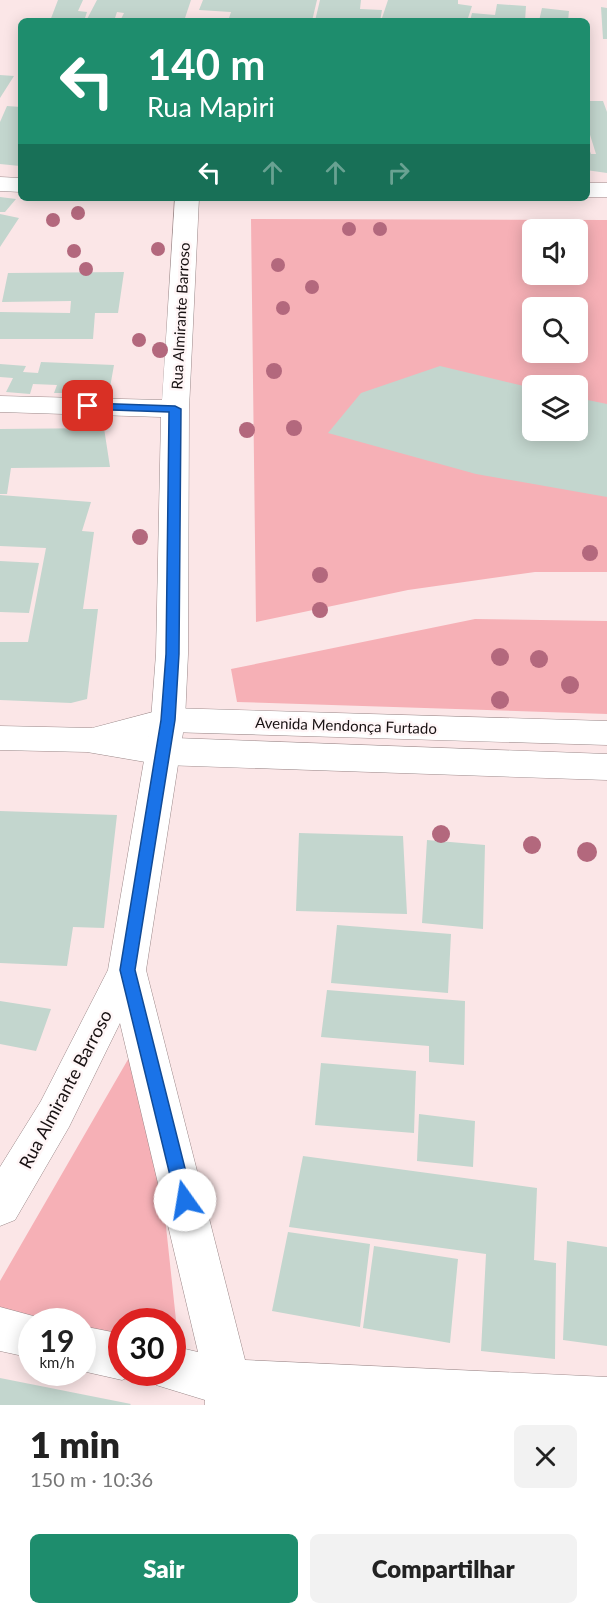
<!DOCTYPE html>
<html lang="pt">
<head>
<meta charset="utf-8">
<style>
	:root { --surface:#fff; --page:#f2f2f2; --text:#222; --muted:#767676; --accent:#1e8d6d }
	body { margin:0; font-family:Lato,sans-serif; background:var(--page); color:var(--text); height:100vh; display:flex; flex-direction:column; font-size:22px; white-space:nowrap }
	* { box-sizing:border-box; margin:0 }
	p { font-size:20px; color:var(--muted) }
	.icon { flex:none; width:33px; height:33px; fill:none; stroke:currentColor; stroke-width:2; stroke-linecap:round; stroke-linejoin:round }
	.map { position:relative; height:1405px; overflow:hidden }
	.sheet { display:flex; flex-direction:column; background:var(--surface); flex:1 }
	.sheet>* { flex:none }
	.hud { position:absolute; left:18px; top:18px; width:572px; height:183px; border-radius:9px; box-shadow:0 3px 15px #0003; background:#1e8d6d; color:#fff; overflow:hidden }
	.tools { position:absolute; left:522px; top:219px; display:grid; gap:12px }
	.tools a { display:grid; place-items:center; width:66px; height:66px; border-radius:9px; background:var(--surface); box-shadow:0 3px 15px #0003; font-size:30px }
	.speed { position:absolute; left:18px; top:1308px; display:flex; gap:12px; font-size:30px; font-weight:700; text-align:center }
	.speed>* { display:grid; place-content:center; width:78px; height:78px; border-radius:50%; background:var(--surface); box-shadow:0 3px 15px #0003; line-height:1 }
	.speed small { font-size:15px; font-weight:400 }
	.speed .limit { border:9px solid #d22; background:#fff; color:#111 }
	.pin { position:absolute; display:grid; place-items:center; width:51px; height:51px; color:#fff; margin:-26px; border-radius:12px; box-shadow:0 3px 9px #0006 }
	.me { position:absolute; width:66px; margin:-33px; rotate:347deg; stroke-linejoin:round; filter:drop-shadow(0 0 4px #0008) }
	.turn { display:flex; align-items:center; gap:21px; height:126px; padding:0 30px; font-size:27px }
	.turn .icon { width:78px; height:78px; stroke-width:2.5 }
	.turn b { display:block; font-size:42px; line-height:51px }
	.lanes { display:flex; align-items:center; height:57px; padding:0 30px; background:#0003; justify-content:center; gap:30px; direction:ltr }
	.lanes .off { opacity:.35 }
	.round { display:grid; place-items:center; flex:none; width:63px; height:63px; border-radius:9px; background:var(--page) }
	.head { display:flex; align-items:center; justify-content:space-between; height:102px; padding:0 30px }
	h1 { font-size:36px; font-weight:800; line-height:45px }
	.primary-button { display:flex; gap:12px; margin-top:auto; padding:12px 30px }
	.primary-button a { flex:1; height:69px; border-radius:9px; background:var(--accent); color:#fff; font-size:24px; font-weight:800; line-height:69px; text-align:center }
	.primary-button a+a { background:var(--page); color:var(--text) }
	.map>svg:first-child { display:block }
	.green { fill:#f6b0b6; fill-rule:evenodd }
	.building { fill:#c3d6ce }
	.lines { fill:none; stroke-linecap:round; stroke-linejoin:round }
	.minor-casing { stroke:#9b8889; stroke-width:1 }
	.tertiary-casing { stroke:#9b8889; stroke-width:1 }
	.minor { fill:#fff; fill-rule:evenodd }
	.tertiary { fill:#fff; fill-rule:evenodd }
	.tree { fill:#b3687d }
	.route { fill:#1a73e8; stroke:#114b97; stroke-width:1.5 }
	.labels { text-anchor:middle; dominant-baseline:central; stroke-width:5; stroke-linejoin:round; paint-order:stroke }
	.street-label { font-size:15px; fill:#171011; stroke:#fff6f7 }
	.near-street-label { font-size:18px; fill:#171011; stroke:#fff6f7 }
</style>
</head>
<body>
<div class="map">
<svg width="607" height="1405" viewBox="0 0 607 1405">
	<rect width="100%" height="100%" fill="#fbe6e7"/>
	<path class="green" d="M251,219L607,220V572H535L408,590L256,622ZM532,230H578V274H532ZM532,308H578V352H532ZM532,386H578V430H532Z
		M475,619L607,621V714L237,702L231,669Z
		M145,1030L179,1348L173,1347L172,1322H122L121,1343L83,1340L82,1322H32L0,1333V1281Z"/>
	<path class="building" d="M58,0H83L78,11L87,12L84,21H50Z
		M97,0H191L184,21H120L124,13L117,12L114,21H86Z
		M203,0H317L312,21H228L231,12L199,10Z
		M320,0H361L360,9L382,10L380,21H315Z
		M388,0H458V4L472,6L467,21L405,18L403,21H381Z
		M497,4L526,6L525,21H470L472,13L495,15Z
		M601,7L607,8V39H603Z
		M542,8L569,11L568,21H539Z
		M0,75L14,76L0,98Z
		M586,101H603L607,112V173L586,170V141L591,154H596L586,122Z
		M7,106L21,107L20,166L0,164V122Z
		M0,197L16,199L5,212H0Z
		M0,214L19,218L0,247Z
		M124,272L118,313H95L93,339H0V312L70,313L71,301L2,302L8,273Z
		M41,362L114,365L109,393H54L57,385L33,384L30,394L6,392L13,378L0,377V364L26,366L23,372L38,373Z
		M440,366L532,388V430H578V398L607,404V497L476,474L328,433L361,393Z
		M104,428L110,467L11,468L7,494H0V429Z
		M0,495L91,502L82,531L94,532L83,609H98L87,699L71,703L0,700V642H28L46,548L0,546Z
		M0,561L39,563L29,613L0,612Z
		M0,811L117,815L104,928L73,927L67,966L0,963Z
		M299,833L403,836L407,914L296,911Z
		M427,840L485,845L483,929L422,923Z
		M337,925L451,934L448,993L331,983Z
		M327,990L465,1001L464,1065L429,1062V1046L321,1037Z
		M0,1001L51,1009L36,1051L0,1044Z
		M321,1063L416,1071L414,1133L315,1125Z
		M419,1114L475,1121L473,1167L417,1161Z
		M303,1156L537,1188L534,1260L556,1263L555,1359L481,1351L486,1254L289,1227Z
		M288,1232L370,1244L360,1327L272,1311Z
		M567,1241L607,1247V1346L563,1340Z
		M374,1246L458,1259L450,1343L363,1328Z
		M0,1378L131,1404L130,1405H0Z"/>
	<g class="lines">
		<defs>
			<path id="minor" d="M0,177L21,178V192L0,191Z
				M586,183H607V197H586Z
				M175,198H199L189,409L188,654L185,720L146,970L245,1360L607,1377V1405H205V1400L156,1385L151,1372H172V1346L198,1352L120,1023L69,1127L15,1220L0,1226V1167L41,1101L108,970L151,720L156,654L161,417L0,412V396L162,400Z
				M0,1307L48,1320L32,1322V1358L0,1351Z
				M82,1326L122,1334V1372L138,1373L122,1380L82,1371Z"/>
			<path id="tertiary" d="M168,708L607,721V745L168,732L148,737L607,754V780L163,765L87,752L0,750V726L92,728Z"/>
		</defs>
		<use href="#minor" class="minor-casing"/>
		<use href="#tertiary" class="tertiary-casing"/>
		<use href="#minor" class="minor"/>
		<use href="#tertiary" class="tertiary"/>
	</g>
	<g class="tree">
		<circle cx="78" cy="213" r="7"/>
		<circle cx="53" cy="220" r="7"/>
		<circle cx="349" cy="229" r="7"/>
		<circle cx="380" cy="229" r="7"/>
		<circle cx="158" cy="249" r="7"/>
		<circle cx="74" cy="251" r="7"/>
		<circle cx="278" cy="265" r="7"/>
		<circle cx="86" cy="269" r="7"/>
		<circle cx="312" cy="287" r="7"/>
		<circle cx="283" cy="308" r="7"/>
		<circle cx="139" cy="340" r="7"/>
		<circle cx="160" cy="350" r="8"/>
		<circle cx="274" cy="371" r="8"/>
		<circle cx="294" cy="428" r="8"/>
		<circle cx="247" cy="430" r="8"/>
		<circle cx="140" cy="537" r="8"/>
		<circle cx="590" cy="553" r="8"/>
		<circle cx="320" cy="575" r="8"/>
		<circle cx="320" cy="610" r="8"/>
		<circle cx="500" cy="657" r="9"/>
		<circle cx="539" cy="659" r="9"/>
		<circle cx="570" cy="685" r="9"/>
		<circle cx="500" cy="700" r="9"/>
		<circle cx="441" cy="834" r="9"/>
		<circle cx="532" cy="845" r="9"/>
		<circle cx="587" cy="852" r="10"/>
	</g>
	<path class="route" d="M88,403L175,406L181,409L179,654L175,720L135,970L193,1200L191,1206L185,1208L178,1206L176,1200L120,970L161,720L166,654L169,412L84,409V404Z"/>
	<g class="labels">
		<g class="street-label">
			<text transform="translate(180 316) rotate(-87)">Rua Almirante Barroso</text>
			<text transform="translate(346 725) rotate(2)">Avenida Mendonça Furtado</text>
		</g>
		<g class="near-street-label">
			<text transform="translate(65 1089) rotate(-62)">Rua Almirante Barroso</text>
		</g>
	</g>
</svg>
<div class="tools">
<a><svg class="icon" aria-label="sound" viewBox="0 0 24 24"><path d="M4 9h4l5-4v14l-5-4H4zM17 9q2 3 0 6"/></svg></a>
<a><svg class="icon" aria-label="search" viewBox="0 0 24 24"><circle cx="10" cy="10" r="6"/><path d="M15 15l6 6"/></svg></a>
<a><svg class="icon" aria-label="layers" viewBox="0 0 24 24"><path d="M12 4l9 5-9 5-9-5zM3 14l9 5 9-5"/></svg></a>
</div>
<div class="speed"><div>19<small>km/h</small></div><div class="limit">30</div></div>
<div class="pin" style="left:88px;top:406px;background:#d93025"><svg class="icon" aria-label="arrive" viewBox="0 0 24 24"><path d="M6 21V4h12l-3 4 3 4H6"/></svg></div>
<svg class="me" style="left:185px;top:1200px" viewBox="-20 -20 40 40"><circle r="19" fill="#fff"/><path d="M0-13L10 11 0 6-10 11z" fill="#1a73e8"/></svg>
<div class="hud">
<div class="turn"><svg class="icon" aria-label="left" viewBox="0 0 24 24"><path d="M17 20v-9H6M10 6l-5 5 5 5"/></svg><div><b>140 m</b>Rua Mapiri</div></div>
<div class="lanes"><svg class="icon" aria-label="left" viewBox="0 0 24 24"><path d="M17 20v-9H6M10 6l-5 5 5 5"/></svg><svg class="icon off" aria-label="ahead" viewBox="0 0 24 24"><path d="M12 20V5M6 11l6-6 6 6"/></svg><svg class="icon off" aria-label="ahead" viewBox="0 0 24 24"><path d="M12 20V5M6 11l6-6 6 6"/></svg><svg class="icon off" aria-label="right" viewBox="0 0 24 24"><path d="M7 20v-9h11M14 6l5 5-5 5"/></svg></div>
</div>
</div>
<section class="sheet">
<div class="head"><div><h1>1 min</h1><p>150 m · 10:36</p></div><a class="round"><svg class="icon" aria-label="close" viewBox="0 0 24 24"><path d="M6 6l12 12M18 6L6 18"/></svg></a></div>
<div class="primary-button"><a>Sair</a><a>Compartilhar</a></div>
</section>
</body>
</html>
